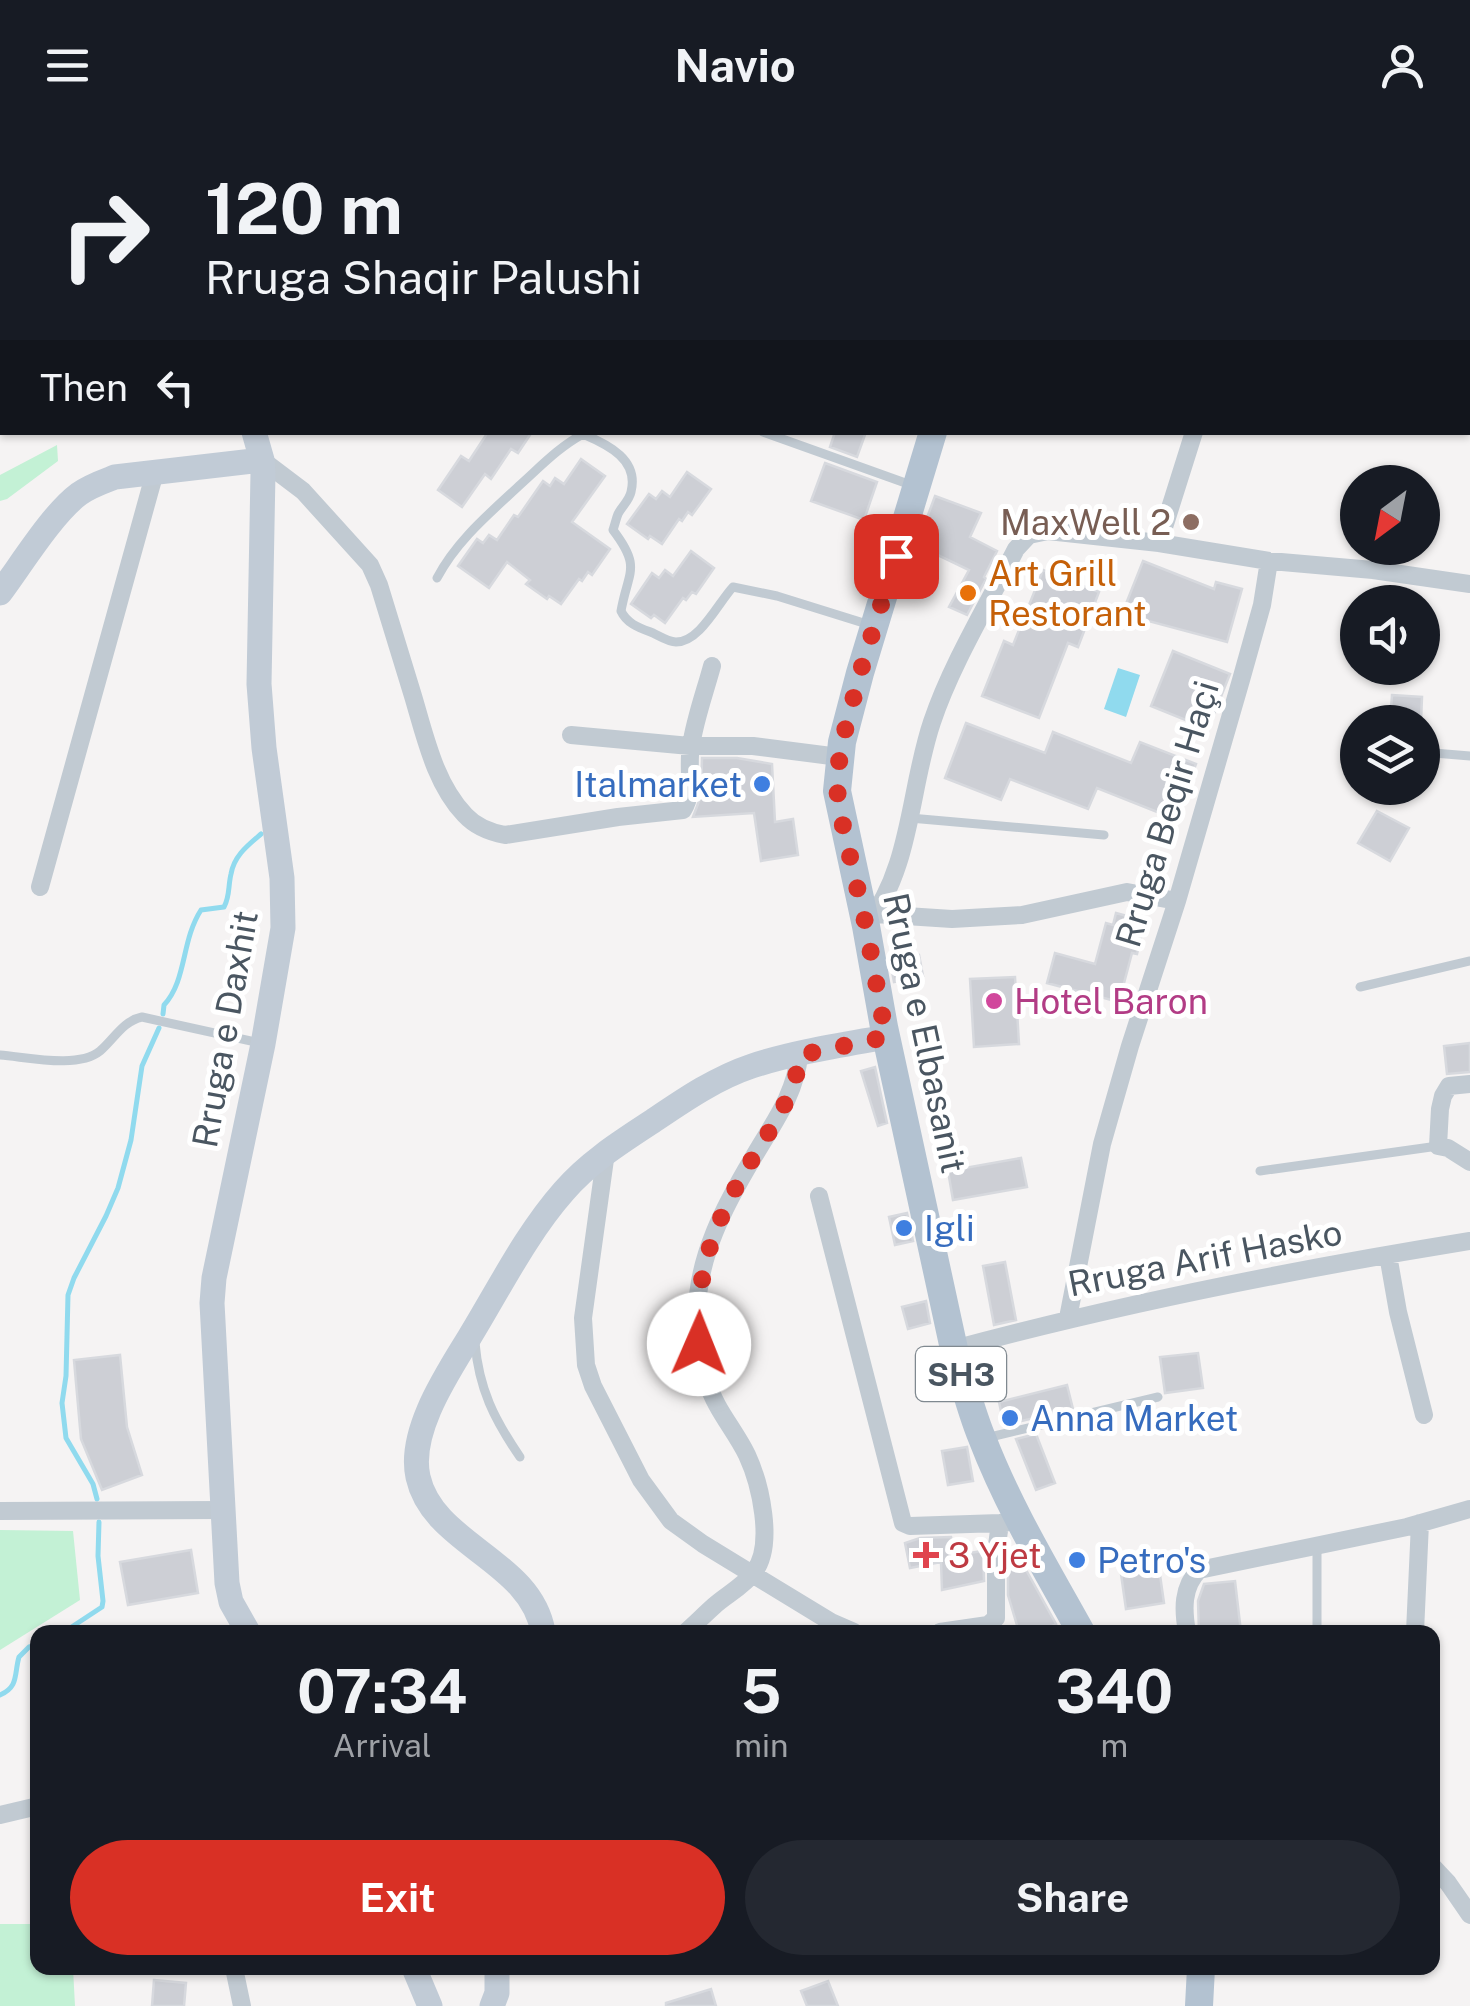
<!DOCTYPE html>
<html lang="en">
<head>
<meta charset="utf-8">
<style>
	:root { --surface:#171b24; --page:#242831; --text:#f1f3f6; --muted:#9ea1a6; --accent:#d93025 }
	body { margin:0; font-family:"Public Sans",sans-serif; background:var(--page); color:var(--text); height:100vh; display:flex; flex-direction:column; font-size:38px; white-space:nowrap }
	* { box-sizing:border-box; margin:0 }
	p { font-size:32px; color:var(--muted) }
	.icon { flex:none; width:55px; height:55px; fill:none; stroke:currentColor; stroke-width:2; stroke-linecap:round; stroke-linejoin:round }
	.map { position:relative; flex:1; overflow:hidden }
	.sheet { position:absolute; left:30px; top:1495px; width:1410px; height:350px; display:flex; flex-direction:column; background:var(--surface); border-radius:20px; box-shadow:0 2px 8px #0004 }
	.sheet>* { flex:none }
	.banner { position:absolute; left:0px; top:0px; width:1470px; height:305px; box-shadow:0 2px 8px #0004; background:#171b24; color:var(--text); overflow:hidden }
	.needle { width:65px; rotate:212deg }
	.fabs { position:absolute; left:1340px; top:335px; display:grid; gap:20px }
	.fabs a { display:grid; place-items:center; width:100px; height:100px; border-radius:50%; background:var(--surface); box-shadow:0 2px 8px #0004; font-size:50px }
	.pin { position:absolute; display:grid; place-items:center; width:85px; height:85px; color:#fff; margin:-42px; border-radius:20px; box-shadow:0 5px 15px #0006 }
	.me { position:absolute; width:110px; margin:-55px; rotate:1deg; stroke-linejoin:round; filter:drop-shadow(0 0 8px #0008) }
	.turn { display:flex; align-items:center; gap:35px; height:210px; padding:0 40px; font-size:45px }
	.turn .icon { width:130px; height:130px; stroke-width:2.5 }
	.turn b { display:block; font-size:70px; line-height:85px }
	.then { display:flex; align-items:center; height:95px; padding:0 40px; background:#0003; gap:20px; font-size:38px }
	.eta { display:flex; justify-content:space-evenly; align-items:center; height:170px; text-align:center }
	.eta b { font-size:60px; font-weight:700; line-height:70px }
	.action { display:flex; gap:20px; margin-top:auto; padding:20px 40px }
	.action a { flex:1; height:115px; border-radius:60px; background:var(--accent); color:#fff; font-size:40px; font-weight:700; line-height:115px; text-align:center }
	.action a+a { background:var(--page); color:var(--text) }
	header { display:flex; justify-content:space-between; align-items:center; height:130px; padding:0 40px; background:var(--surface); font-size:45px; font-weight:700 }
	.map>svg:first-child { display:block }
	.green { fill:#c3f1d5 }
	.water { fill:#90daee }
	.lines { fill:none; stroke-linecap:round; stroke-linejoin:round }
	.stream { stroke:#90daee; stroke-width:5 }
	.building { fill:#cdcfd5; stroke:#d7d9de; stroke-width:2.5 }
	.lane { stroke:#c1cad2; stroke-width:9 }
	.street { stroke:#c1cad2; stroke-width:18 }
	.secondary { stroke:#c1cbd6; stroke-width:25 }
	.primary { stroke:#b3c2d1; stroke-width:28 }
	.route { stroke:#d93025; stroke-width:18; stroke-dasharray:0 32.4 }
	.education-dot { fill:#8d6e63; stroke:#fff; stroke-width:4 }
	.food-dot { fill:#e8710a; stroke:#fff; stroke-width:4 }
	.shop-dot { fill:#3f7fe0; stroke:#fff; stroke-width:4 }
	.hotel-dot { fill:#d1479c; stroke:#fff; stroke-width:4 }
	.health-dot { fill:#e0444e; stroke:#fff; stroke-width:4 }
	.labels { text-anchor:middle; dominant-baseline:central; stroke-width:10; stroke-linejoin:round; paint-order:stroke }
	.shield { fill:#fff; stroke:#808990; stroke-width:2.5 }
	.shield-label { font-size:32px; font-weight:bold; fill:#4a5661 }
	.education-label { font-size:35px; fill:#785e54; stroke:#fff; text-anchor:end }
	.food-label { font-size:35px; fill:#c56008; stroke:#fff; text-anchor:start }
	.shop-label { font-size:35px; fill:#366cbe; stroke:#fff; text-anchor:start }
	.street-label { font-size:35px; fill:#4a5661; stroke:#fff }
	.hotel-label { font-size:35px; fill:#b23c85; stroke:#fff; text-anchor:start }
	.health-label { font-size:35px; fill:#be3a42; stroke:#fff; text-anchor:start }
</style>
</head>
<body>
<header><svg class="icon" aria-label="menu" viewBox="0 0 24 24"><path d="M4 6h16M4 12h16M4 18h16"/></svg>Navio<svg class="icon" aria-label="person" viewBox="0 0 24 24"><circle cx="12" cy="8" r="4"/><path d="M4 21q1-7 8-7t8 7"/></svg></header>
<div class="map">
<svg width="1470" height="1876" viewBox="0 0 1470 1876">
	<rect width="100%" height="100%" fill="#f5f3f3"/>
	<path class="green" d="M57,315L58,331L7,369L0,371V345Z
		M0,1400L73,1401L80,1470L0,1520Z
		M0,1794H37L38,1838H73L75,1876H0Z"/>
	<path class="water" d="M1118,538L1140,545L1126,587L1104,579Z"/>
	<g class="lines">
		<path class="stream" d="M163,884L164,875C187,850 181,811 201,780L224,777C230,766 228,756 231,744C234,726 247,716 261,704
			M97,1369L93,1354L66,1308L62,1273L66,1246L68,1165L74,1148L106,1086L118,1058L131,1010L142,936L159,898
			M64,1502L102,1477L103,1471L98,1426L99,1392
			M0,1565C19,1557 14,1544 19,1527L29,1517L38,1515"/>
	</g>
	<path class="building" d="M488,302H532L518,323L511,319L491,349L485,344L462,377L438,360L461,326L469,331Z
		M835,302H866L857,327L830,317Z
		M581,329L605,346L572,392L610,419L592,445L588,442L582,451L579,449L561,474L549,466L547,469L526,454L530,450L507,432L489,458L458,436L477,409L483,413L489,405L497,410L514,385L518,387L543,351L550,356L555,348L564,354Z
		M825,333L877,352L864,390L811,371Z
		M687,342L711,359L692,385L688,382L682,391L679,389L662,414L650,406L648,409L627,394L649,364L656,369L662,361L670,367Z
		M935,366L981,383L970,407L997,421L984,447L986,449L967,485L949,477L969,440L917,415Z
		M691,421L714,438L696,464L692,462L686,470L683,468L665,493L654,485L651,488L631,474L652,443L659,448L665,440L673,446Z
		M1143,431L1214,459L1216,452L1242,459L1227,512L1122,484Z
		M1043,440L1099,462L1078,517L1068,513L1039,588L982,566L1004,511L1013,515Z
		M1173,521L1230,544L1208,599L1151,576Z
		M1392,565L1422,567L1421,592H1390Z
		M966,593L1045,623L1053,602L1131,633L1140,612L1196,634L1175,689L1097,658L1088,679L1010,649L1001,670L945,648Z
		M702,628H737L772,634L775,692L793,689L798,725L761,731L754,683L693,687L701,666Z
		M1377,681L1409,698L1390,731L1358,713Z
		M1116,783L1145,791L1137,824L1132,823L1119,872L1047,853L1055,823L1095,834L1106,793L1113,795Z
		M919,825L923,846L894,852L890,831Z
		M1015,847L1019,914L974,917L970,849Z
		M1470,913V942L1447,944L1444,916Z
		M875,937L887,993L878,996L861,941Z
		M1021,1028L1027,1057L953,1070L948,1041Z
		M907,1083L913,1111L895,1115L889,1087Z
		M1005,1132L1016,1190L994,1195L983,1136Z
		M926,1171L930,1193L908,1199L902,1177Z
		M1198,1223L1203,1258L1165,1263L1160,1227Z
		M120,1225L127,1297L142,1345L102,1360L81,1309L74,1230Z
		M1067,1255L1073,1279L1004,1295L999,1272Z
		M1036,1304L1055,1353L1036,1360L1016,1309Z
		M967,1317L973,1351L948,1355L942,1321Z
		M951,1407L955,1425L983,1421L984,1451L942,1460L941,1432L910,1438L905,1413L920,1408Z
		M191,1420L198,1463L128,1475L120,1432Z
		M1020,1429L1056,1494L1040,1502H1019L1008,1465V1437Z
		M1159,1438L1164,1473L1126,1479L1121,1444Z
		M1235,1451L1241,1502H1199L1198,1471L1204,1454Z
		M154,1850L186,1853L184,1876H152Z
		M828,1851L838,1876H807L801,1861Z
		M711,1859L716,1876H666V1873Z"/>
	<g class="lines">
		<path class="lane" d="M763,302L911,355
			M437,448C457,410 490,383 521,354C541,336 559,317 583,304C609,315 639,330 631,362C629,371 622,376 618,384C616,389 615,394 613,400C642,438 628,441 621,481C627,494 640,498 653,503C661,507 669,512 676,512C700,512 718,473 733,457L777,466L870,495
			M1422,622L1470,626
			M910,688L1104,705
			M1360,857L1470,831
			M0,925C27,927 78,939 100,921C114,909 123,891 142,887L260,913
			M1260,1041L1438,1016
			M475,1213C479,1259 494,1289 520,1327
			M986,1308L1158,1267
			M1317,1502V1415"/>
		<path class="street" d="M1206,0V2
			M1261,0L1295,2
			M1412,2V0
			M262,330L303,361L370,435L379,455C390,492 402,529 413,566C425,606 435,654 465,685C476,697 489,702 505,705L618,687L683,680C695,661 687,637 691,616C695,589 705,562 712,536
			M1159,413L1194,302
			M571,605L690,616H753L839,627
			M40,757L155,342
			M875,784L952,789L1022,785L1127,762L1177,771
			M866,796C912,737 909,660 932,592C951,535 988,474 1016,419L1029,405L1048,401L1159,413L1269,431L1373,440L1470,454
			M1470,954L1449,956L1443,966L1440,979L1438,1016L1448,1018L1470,1032
			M606,1022L583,1188L586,1235L593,1256L641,1350L671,1391L703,1414L831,1492L854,1502
			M819,1066L903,1393L910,1396L1000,1393L1020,1391
			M1388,1125L1398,1182L1424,1285
			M1068,1188L1102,1014L1130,916L1177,771L1241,550L1262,475L1269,431
			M954,1219C1124,1173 1297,1139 1470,1111
			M0,1381L222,1380
			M686,1502C695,1494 704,1485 714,1476C726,1465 744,1456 754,1442C775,1415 760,1353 747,1325C735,1300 715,1279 707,1251C701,1230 697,1206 697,1184C697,1127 725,1075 753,1028C772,995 796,964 799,925
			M940,1502L988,1495L996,1488V1423L1000,1393
			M1187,1502C1183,1480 1182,1457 1199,1440L1407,1397L1470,1379
			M1415,1502L1420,1393
			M0,1685L38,1676
			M1432,1736L1448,1753L1470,1785
			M234,1838L242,1876"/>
		<path class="secondary" d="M163,0L165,2
			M99,2L101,0
			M0,123H2
			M0,463C21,435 52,384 79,364C90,356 102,352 115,347L262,330
			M248,1502L231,1472L227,1453L212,1173L214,1148L263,914L283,798L282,748L264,618L259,554L263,343L262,330L254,302
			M543,1502C531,1430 433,1415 418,1347C408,1302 447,1244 469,1208C499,1159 526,1104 564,1061C589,1032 621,1012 653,991C684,970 716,948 752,936C795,922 842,915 886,907
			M414,1838L430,1876
			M492,1876L497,1863V1838"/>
		<path class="primary" d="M1022,2L1023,0
			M933,302L860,543L842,612L837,661L866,796L884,897L954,1219C963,1249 970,1279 982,1308C1008,1376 1046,1439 1081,1502
			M1199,1876L1201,1838"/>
	</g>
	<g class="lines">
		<path class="route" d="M699,1214C694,1139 717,1086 756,1023C775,992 796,962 800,925L886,907L866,796L838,674L837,646L842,612L860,543L896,426"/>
	</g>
	<circle class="education-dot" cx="1191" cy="392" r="10"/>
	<circle class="food-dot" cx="968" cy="463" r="10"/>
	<g class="shop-dot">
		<circle cx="762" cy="654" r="10"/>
		<circle cx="904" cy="1098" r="10"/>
		<circle cx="1010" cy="1288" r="10"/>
		<circle cx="1077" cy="1430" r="10"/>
	</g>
	<circle class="hotel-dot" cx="994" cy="871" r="10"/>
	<path class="health-dot" d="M921 1410h10v10h10v10h-10v10h-10v-10h-10v-10h10z"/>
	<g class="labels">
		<rect class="shield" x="916" y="1217" width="90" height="54" rx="8"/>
		<g class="shield-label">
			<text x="961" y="1244">SH3</text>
		</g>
		<g class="education-label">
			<text x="1171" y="392">MaxWell 2</text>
		</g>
		<g class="food-label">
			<text x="988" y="443">Art Grill<tspan x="988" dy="40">Restorant</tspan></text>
		</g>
		<g class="shop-label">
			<text x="742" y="654" text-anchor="end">Italmarket</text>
			<text x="924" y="1098">Igli</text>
			<text x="1030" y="1288">Anna Market</text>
			<text x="1097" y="1430">Petro's</text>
		</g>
		<g class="street-label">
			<text transform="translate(1167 684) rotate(-73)">Rruga Beqir Haçi</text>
			<text transform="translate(225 899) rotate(-80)">Rruga e Daxhit</text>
			<text transform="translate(925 903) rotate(78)">Rruga e Elbasanit</text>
			<text transform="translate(1205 1128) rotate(-11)">Rruga Arif Hasko</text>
		</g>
		<g class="hotel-label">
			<text x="1014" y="871">Hotel Baron</text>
		</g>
		<g class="health-label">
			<text x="948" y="1425">3 Yjet</text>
		</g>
	</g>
</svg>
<div class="fabs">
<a><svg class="needle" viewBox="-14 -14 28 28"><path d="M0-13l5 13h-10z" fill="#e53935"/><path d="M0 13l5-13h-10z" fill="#9ea1a6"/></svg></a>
<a><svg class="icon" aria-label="sound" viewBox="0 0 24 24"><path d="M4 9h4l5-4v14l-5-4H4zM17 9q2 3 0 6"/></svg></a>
<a><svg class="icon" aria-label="layers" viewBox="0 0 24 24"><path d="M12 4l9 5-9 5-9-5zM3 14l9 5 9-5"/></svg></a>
</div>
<div class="pin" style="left:896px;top:426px;background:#d93025"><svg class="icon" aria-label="arrive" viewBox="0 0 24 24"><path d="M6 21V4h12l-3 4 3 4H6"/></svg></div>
<svg class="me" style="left:699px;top:1214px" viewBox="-20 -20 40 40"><circle r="19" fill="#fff"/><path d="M0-13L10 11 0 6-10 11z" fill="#d93025"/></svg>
<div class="banner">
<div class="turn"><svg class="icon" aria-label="right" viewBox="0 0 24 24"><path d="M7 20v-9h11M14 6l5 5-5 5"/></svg><div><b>120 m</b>Rruga Shaqir Palushi</div></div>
<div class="then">Then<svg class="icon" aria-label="left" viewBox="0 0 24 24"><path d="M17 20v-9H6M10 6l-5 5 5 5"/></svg></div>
</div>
<section class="sheet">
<div class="eta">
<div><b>07:34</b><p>Arrival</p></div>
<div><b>5</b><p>min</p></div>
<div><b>340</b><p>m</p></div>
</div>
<div class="action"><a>Exit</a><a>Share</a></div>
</section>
</div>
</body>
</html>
